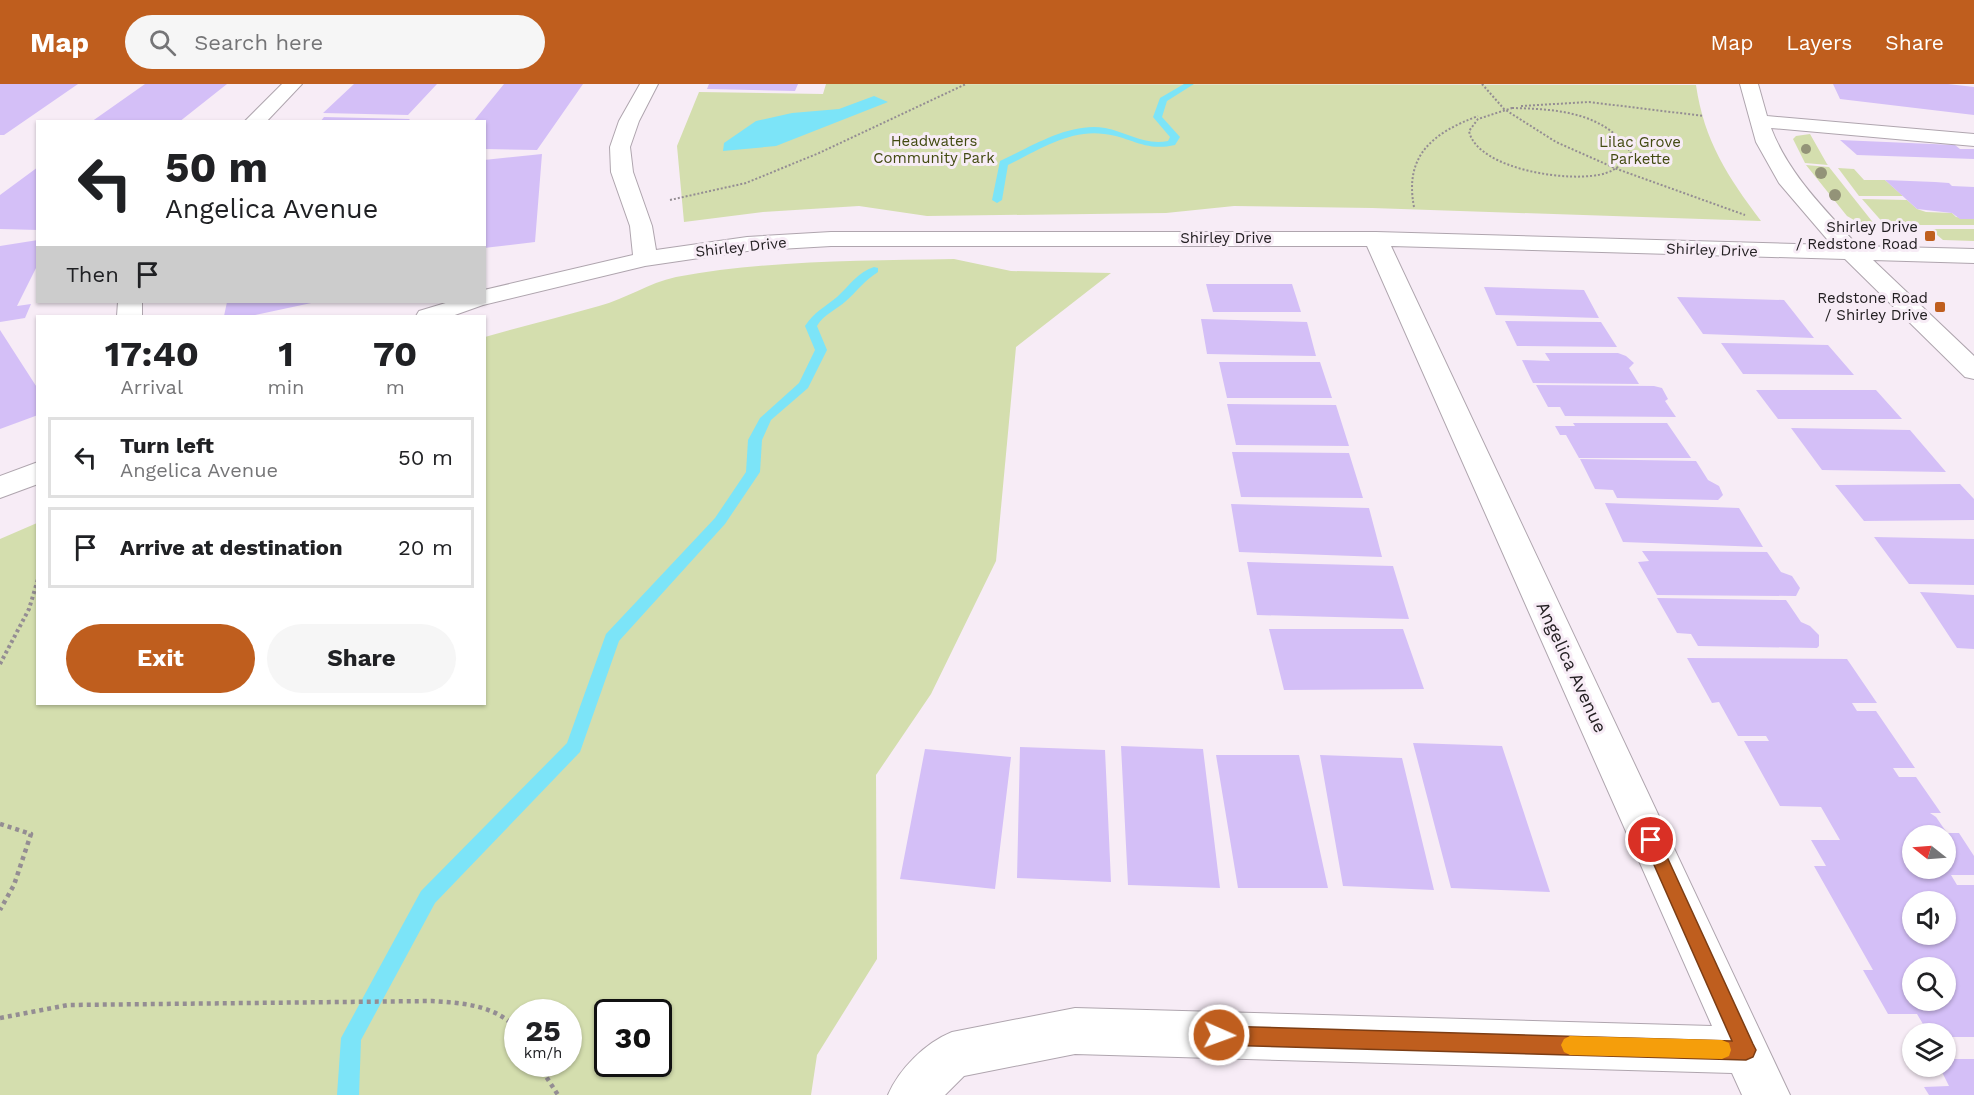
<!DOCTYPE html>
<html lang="en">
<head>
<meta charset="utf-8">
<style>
	:root { --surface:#fff; --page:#f6f6f6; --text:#202124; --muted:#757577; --line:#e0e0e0; --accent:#bf5e1e }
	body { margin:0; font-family:"Work Sans",sans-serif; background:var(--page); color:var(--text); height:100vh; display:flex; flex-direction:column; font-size:22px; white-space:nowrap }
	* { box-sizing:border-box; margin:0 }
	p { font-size:20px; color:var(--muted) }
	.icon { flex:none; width:33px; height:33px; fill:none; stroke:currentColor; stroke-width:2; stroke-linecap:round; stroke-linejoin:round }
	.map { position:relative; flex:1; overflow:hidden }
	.drawer { position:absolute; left:36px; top:231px; width:450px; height:390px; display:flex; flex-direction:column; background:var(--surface); border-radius:0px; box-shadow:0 2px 4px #0004 }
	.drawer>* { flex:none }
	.top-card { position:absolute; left:36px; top:36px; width:450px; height:183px; border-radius:0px; box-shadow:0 2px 4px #0004; background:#fff; color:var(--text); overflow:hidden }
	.needle { width:39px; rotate:287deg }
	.fabs { position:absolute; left:1902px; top:741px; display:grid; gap:12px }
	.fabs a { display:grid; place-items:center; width:54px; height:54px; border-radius:50%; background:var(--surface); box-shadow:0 2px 4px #0004; font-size:30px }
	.speed { position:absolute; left:504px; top:915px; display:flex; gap:12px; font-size:30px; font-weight:700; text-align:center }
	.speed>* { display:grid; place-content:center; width:78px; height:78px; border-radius:50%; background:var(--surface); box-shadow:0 2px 4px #0004; line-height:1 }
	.speed small { font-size:15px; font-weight:400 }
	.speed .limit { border:3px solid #111; border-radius:9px; background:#fff; color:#111 }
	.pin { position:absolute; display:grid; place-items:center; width:51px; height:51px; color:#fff; margin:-26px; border:3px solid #fff; border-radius:50%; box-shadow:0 2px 6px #0007 }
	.me { position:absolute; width:66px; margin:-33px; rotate:92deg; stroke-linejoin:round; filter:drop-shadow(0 0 4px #0008) }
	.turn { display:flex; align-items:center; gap:21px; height:126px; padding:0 30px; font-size:27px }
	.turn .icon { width:78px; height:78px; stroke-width:2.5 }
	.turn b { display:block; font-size:42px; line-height:51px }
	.then { display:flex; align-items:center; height:57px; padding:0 30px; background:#0003; gap:12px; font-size:22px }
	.eta { display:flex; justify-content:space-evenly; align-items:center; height:102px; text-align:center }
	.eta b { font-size:36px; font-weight:700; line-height:42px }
	.button { display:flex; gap:12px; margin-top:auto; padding:12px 30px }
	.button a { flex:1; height:69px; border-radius:36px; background:var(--accent); color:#fff; font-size:24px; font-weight:700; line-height:69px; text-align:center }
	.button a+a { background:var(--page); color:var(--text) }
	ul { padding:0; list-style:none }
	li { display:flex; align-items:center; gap:18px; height:81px; margin:0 12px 9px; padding:0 18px; border:3px solid var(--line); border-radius:0px }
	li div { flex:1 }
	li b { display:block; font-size:22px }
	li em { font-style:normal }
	header { display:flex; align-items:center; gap:36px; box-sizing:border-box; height:84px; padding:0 30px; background:var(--accent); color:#fff }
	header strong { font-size:28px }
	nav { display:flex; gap:33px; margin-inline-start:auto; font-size:21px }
	.search { width:420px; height:54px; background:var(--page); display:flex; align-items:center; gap:15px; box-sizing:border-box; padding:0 21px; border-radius:33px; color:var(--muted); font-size:22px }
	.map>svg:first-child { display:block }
	.green { fill:#d4deae; fill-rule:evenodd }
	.water { fill:#7ce4f8 }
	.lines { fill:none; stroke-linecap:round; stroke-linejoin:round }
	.stream { fill:#7ce4f8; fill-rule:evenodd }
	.building { fill:#d4bff7; fill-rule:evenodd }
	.minor-casing { stroke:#afa5ae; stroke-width:2 }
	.path-far2 { stroke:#948d93; stroke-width:2; stroke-dasharray:2 2; stroke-linecap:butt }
	.path-far1 { stroke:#948d93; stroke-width:4; stroke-dasharray:3 3; stroke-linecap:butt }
	.path { stroke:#948d93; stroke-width:4.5; stroke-dasharray:4 4; stroke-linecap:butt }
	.minor { fill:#fff; fill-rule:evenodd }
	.tree { fill:#939378 }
	.route { fill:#bf5e1e; stroke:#7c3d14; stroke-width:1.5 }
	.slow { fill:#f59e0b }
	.poi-dot { fill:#bf5e1e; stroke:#f7ecf6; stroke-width:2 }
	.labels { text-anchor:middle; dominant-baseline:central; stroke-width:6; stroke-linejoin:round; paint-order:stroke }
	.far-park-label { font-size:15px; fill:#424a11; stroke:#f7ecf6 }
	.far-poi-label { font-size:15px; fill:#242023; stroke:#f7ecf6; text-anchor:end }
	.far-street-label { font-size:15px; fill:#242023; stroke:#f7ecf6 }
	.street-label { font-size:18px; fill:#242023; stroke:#f7ecf6 }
</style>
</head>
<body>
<header>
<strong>Map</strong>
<div class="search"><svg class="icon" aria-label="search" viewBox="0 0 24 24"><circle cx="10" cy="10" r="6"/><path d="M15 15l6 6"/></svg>Search here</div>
<nav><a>Map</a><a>Layers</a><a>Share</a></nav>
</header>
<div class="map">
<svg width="1974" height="1011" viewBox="0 0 1974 1011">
	<rect width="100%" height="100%" fill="#f7ecf6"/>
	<path class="green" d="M826,0L1696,1C1704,57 1728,93 1761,137L1372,124L1234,122L1166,129L927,132L859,122L763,128L684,138L677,62L699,8L823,10Z
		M1810,50L1827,80L1828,81L1805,79L1793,55L1796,52Z
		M1806,81L1829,83L1875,141L1861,140L1847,132Z
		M1838,84L1854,85L1864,96H1885L1903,112H1859Z
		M1862,115L1907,116L1917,125L1926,128L1952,129L1956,133L1974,135V141H1885Z
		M1930,145H1974V157L1943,156Z
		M954,175L1011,187L1111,189L1016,263L996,477L931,610L876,691L877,875L817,971L811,1011H0V455L37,439L38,620H484L485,253C522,242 561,233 599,222C626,215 648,199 676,193C767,176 861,177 954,175ZM518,928H568V980H518ZM658,928V980H608V928Z"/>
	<path class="water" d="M874,12L888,18L776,62L723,67L724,59L756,37L792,29L839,25Z"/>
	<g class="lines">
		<path class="stream" d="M1184,0H1194L1167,17L1162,33L1180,53L1175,61C1144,68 1132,53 1104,50C1070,45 1037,67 1008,81L1002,116L997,119L992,116L1000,77C1031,63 1069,38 1105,44C1127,48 1145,62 1168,57L1170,53L1153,33L1160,14Z
			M874,183L878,184V188C865,196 857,207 846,217C836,226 824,230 817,242L827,266L808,304L771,336L762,356L760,388L725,440L619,557L580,668L435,819L361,956L359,1011H337L341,954L421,807L567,659L606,550L715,434L746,388L748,356L760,334L799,299L815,266L805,242C814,228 825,223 837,213C849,202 858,188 874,183Z"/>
	</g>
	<path class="building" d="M0,0H78L4,51H0Z
		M145,0H227L179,38H91Z
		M354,0H437L408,31L323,29Z
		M504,0H583L537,66L484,65V38H473Z
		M709,0H798L795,7L707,5Z
		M1833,0H1948L1974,3V31L1840,15Z
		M324,33L410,35L407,38H320Z
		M1840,56L1955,61L1960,65H1974V75L1857,71Z
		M542,70L535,158L484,164V76Z
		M38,83V146L0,145V111Z
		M1885,96L1935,98L1949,99L1952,102L1974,103V135H1960L1952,129L1917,125Z
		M38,156V180L17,222L31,220L25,234L0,238V162Z
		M1206,200H1292L1301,228H1213Z
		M1484,203L1584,206L1599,234L1496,231Z
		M1677,213L1784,216L1814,254L1703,250Z
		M227,218H316L251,232H224Z
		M1201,235L1307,238L1316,272L1207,270Z
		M1505,237L1601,238L1617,263L1517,262Z
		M0,246L38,305V331L0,345Z
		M1721,259L1828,261L1854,291L1743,290Z
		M1545,269H1618L1626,272L1634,279L1629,284L1639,300L1533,299L1522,276L1550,277Z
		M1219,278H1320L1332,314H1227Z
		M1536,301L1654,302L1662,304L1668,315L1665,317L1676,333L1565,332L1560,323H1548Z
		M1756,306H1876L1902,335H1778Z
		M1227,320L1336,321L1349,362L1236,361Z
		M1573,339H1667L1691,374H1579L1566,351H1560L1555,342H1575Z
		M1791,344L1910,346L1946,388L1822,386Z
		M1232,368L1349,369L1363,414L1241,413Z
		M1580,375L1696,377L1708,396L1719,402L1723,411L1718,416L1617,414L1613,406L1595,405Z
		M1960,400L1974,415V436L1864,437L1835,401Z
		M1605,419L1739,424L1763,463L1623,458Z
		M1231,420L1369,424L1382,473L1239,468Z
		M1874,453L1974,455V501L1909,500Z
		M1642,467L1767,468L1781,488L1792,492L1800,504L1796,512L1657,511L1638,478L1649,477Z
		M1247,478L1393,482L1409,535L1257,531Z
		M1920,508L1974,511V565L1957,564Z
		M1657,514L1786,516L1801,538L1810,542L1819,551V562L1817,564L1698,562L1691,550L1677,549Z
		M1269,545H1403L1424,605L1284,606Z
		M1687,574L1847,575L1877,619H1852L1857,627H1876L1915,684H1893L1899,693H1916L1941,729H1930L1936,733L1947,749H1959L1974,772V791H1951L1957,801H1974V953H1946V950H1929L1917,930H1888L1863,886H1873L1814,782H1826L1811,756H1840L1821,723L1780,722L1744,657H1769L1766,652H1738L1719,618L1712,619ZM1912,752H1946V784H1912ZM1912,818H1946V850H1912ZM1912,884H1946V916H1912Z
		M1413,659L1502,662L1550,808L1451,804Z
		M1121,662L1203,665L1220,804L1128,801Z
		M1020,663L1105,666L1111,798L1017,794Z
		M925,665L1011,673L995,805L900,795Z
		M1216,671H1299L1328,804H1238Z
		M1320,671L1402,674L1434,806L1343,802Z
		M1946,975H1974V1011H1929L1924,1003L1949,1002L1939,982H1946Z"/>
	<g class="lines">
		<defs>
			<path id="minor" d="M282,0H302L266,38H244Z
				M640,0H658L639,37L630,63L633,88L652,142L656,166L747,153L831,148H1376L1832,161L1779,99L1756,58L1740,0H1758L1767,32L1974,50V62L1771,44C1789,91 1825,125 1858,162L1974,165V179L1873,176L1974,272V295L1965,293L1845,175L1391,162L1790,1011H1742L1732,989L1075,970L964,992L945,1011H888C899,985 925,959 952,948L1075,924L1712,942L1367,162H831L747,167L645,182L483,221L452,232H416L419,227L449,218H484V206L633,171L630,142L611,88L610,63L619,37Z
				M118,218H142V232H117Z
				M38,378V400L0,414V392Z"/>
		</defs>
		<use href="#minor" class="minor-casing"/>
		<path class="path-far2" d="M1482,0L1504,25L1556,58L1617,85L1745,131
			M1521,22L1589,18L1704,32
			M1512,24C1557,25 1605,28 1631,69C1624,78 1618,85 1606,89C1574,100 1477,86 1469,47L1478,35Z
			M670,116L746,99L819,69L966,0
			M1414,123C1404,71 1433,49 1478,32"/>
		<path class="path-far1" d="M0,580L29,525L38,495"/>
		<path class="path" d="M0,740L31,750L14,801L0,826
			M0,934L68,921L432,917C463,919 496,921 518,946
			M538,980L558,1011"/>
		<use href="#minor" class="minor"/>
	</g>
	<g class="tree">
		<circle cx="1806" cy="65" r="5"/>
		<circle cx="1821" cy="89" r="6"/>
		<circle cx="1835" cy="111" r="6"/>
	</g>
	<path class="route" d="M1651,749L1657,751L1753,960L1756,966L1753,973L1746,976L1219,961L1212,958L1209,951L1212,945L1219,942L1732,957L1643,756L1645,751Z"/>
	<path class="slow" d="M1570,952L1722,956L1729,959L1731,966L1729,972L1722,975L1570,971L1564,968L1561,961L1564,955Z"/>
	<g class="poi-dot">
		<rect x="1924" y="146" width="12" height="12" rx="3"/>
		<rect x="1934" y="217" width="12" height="12" rx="3"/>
	</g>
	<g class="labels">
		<g class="far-park-label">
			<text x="934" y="57">Headwaters<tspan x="934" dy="17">Community Park</tspan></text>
			<text x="1640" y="58">Lilac Grove<tspan x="1640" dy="17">Parkette</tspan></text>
		</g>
		<g class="far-poi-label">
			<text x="1918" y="143">Shirley Drive<tspan x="1918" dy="17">/ Redstone Road</tspan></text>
			<text x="1928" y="214">Redstone Road<tspan x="1928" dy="17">/ Shirley Drive</tspan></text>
		</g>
		<g class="far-street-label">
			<text x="1226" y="154">Shirley Drive</text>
			<text transform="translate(741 163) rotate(-6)">Shirley Drive</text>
			<text transform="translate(1712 166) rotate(2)">Shirley Drive</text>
		</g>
		<g class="street-label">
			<text transform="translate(1572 583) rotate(65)">Angelica Avenue</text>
		</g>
	</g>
</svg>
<div class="fabs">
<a><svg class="needle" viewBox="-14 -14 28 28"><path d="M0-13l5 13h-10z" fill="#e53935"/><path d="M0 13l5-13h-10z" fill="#757577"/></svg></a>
<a><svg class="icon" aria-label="sound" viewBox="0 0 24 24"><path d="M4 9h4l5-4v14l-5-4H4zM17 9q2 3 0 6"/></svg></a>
<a><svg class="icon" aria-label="search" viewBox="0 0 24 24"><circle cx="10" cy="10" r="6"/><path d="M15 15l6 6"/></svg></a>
<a><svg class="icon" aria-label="layers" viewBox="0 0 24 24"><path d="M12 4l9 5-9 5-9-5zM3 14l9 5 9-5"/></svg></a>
</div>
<div class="speed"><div>25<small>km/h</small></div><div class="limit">30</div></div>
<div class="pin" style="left:1651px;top:756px;background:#d93025"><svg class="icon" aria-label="arrive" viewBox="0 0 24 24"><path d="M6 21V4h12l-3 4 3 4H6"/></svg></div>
<svg class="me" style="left:1219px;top:951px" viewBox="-20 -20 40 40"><circle r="17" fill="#bf5e1e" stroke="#fff" stroke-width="3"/><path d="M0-11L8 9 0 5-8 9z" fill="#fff"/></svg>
<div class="top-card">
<div class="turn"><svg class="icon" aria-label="left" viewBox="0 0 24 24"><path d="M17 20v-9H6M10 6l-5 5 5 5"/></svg><div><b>50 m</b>Angelica Avenue</div></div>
<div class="then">Then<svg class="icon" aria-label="arrive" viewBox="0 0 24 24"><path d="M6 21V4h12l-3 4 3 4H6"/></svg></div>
</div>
<section class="drawer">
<div class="eta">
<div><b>17:40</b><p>Arrival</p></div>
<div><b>1</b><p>min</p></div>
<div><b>70</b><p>m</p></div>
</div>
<ul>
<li><svg class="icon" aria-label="left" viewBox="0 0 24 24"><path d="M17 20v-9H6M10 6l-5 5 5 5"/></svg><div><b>Turn left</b><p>Angelica Avenue</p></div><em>50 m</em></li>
<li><svg class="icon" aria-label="arrive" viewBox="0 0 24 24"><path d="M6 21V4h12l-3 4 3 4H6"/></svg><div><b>Arrive at destination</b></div><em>20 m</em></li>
</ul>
<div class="button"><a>Exit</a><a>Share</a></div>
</section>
</div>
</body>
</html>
